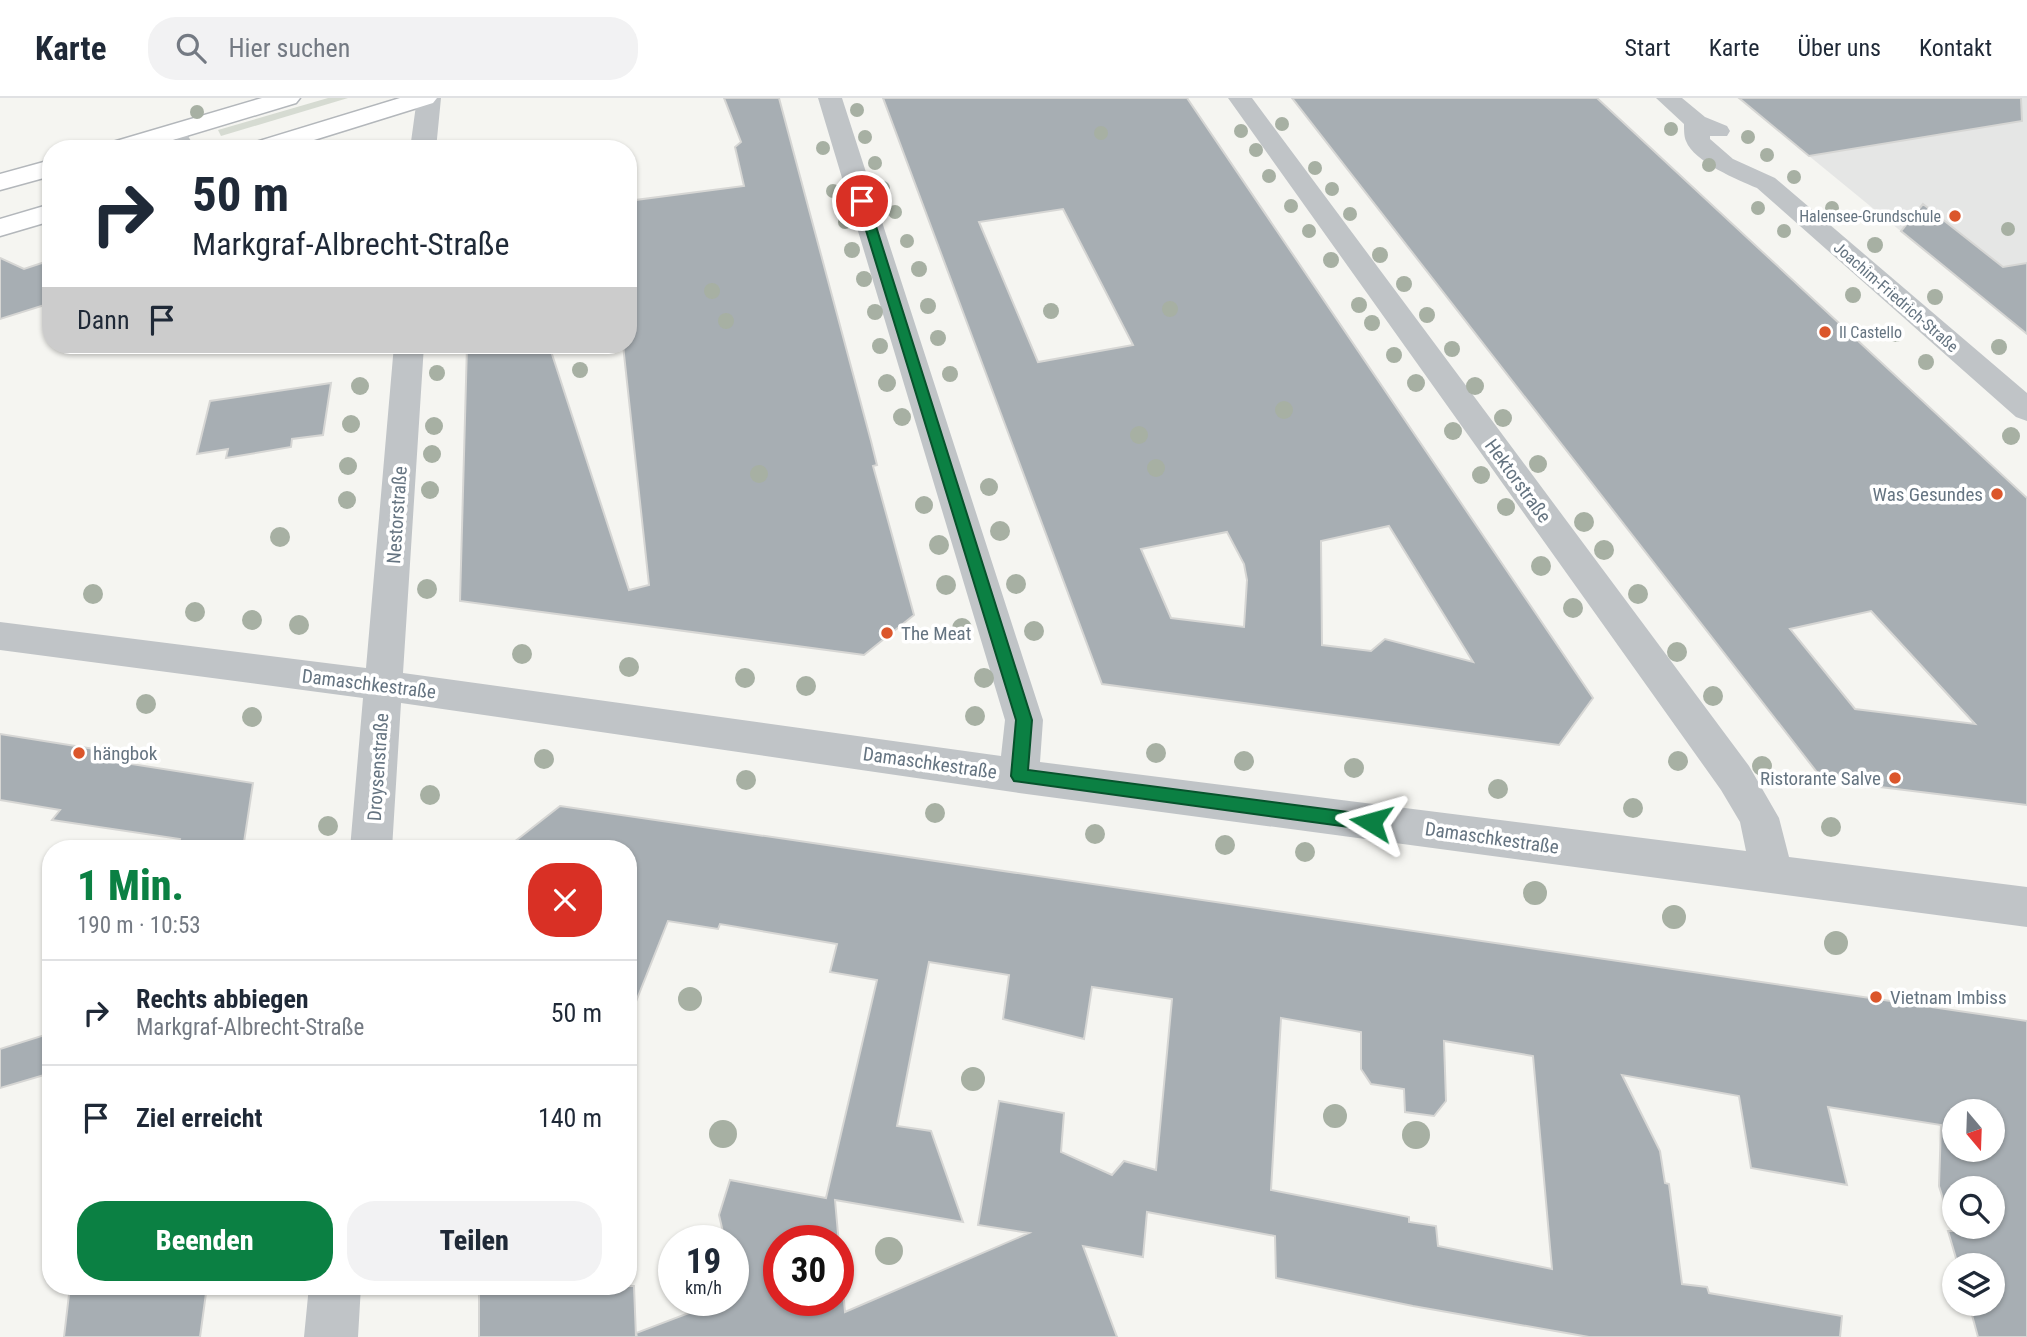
<!DOCTYPE html>
<html lang="de">
<head>
<meta charset="utf-8">
<style>
	:root { --surface:#fff; --page:#f2f2f3; --text:#1f2937; --muted:#747a83; --line:#e0e1e3; --accent:#0b8043 }
	body { margin:0; font-family:"Roboto Condensed",sans-serif; background:var(--page); color:var(--text); height:100vh; display:flex; flex-direction:column; font-size:26px; white-space:nowrap }
	* { box-sizing:border-box; margin:0 }
	p { font-size:23px; color:var(--muted) }
	.icon { flex:none; width:38px; height:38px; fill:none; stroke:currentColor; stroke-width:2; stroke-linecap:round; stroke-linejoin:round }
	.map { position:relative; flex:1; overflow:hidden }
	.panel { position:absolute; left:42px; top:742px; width:595px; height:455px; display:flex; flex-direction:column; background:var(--surface); border-radius:28px; box-shadow:0 2px 5px #0004 }
	.panel>* { flex:none }
	.top-card { position:absolute; left:42px; top:42px; width:595px; height:214px; border-radius:28px; box-shadow:0 2px 5px #0004; background:#fff; color:var(--text); overflow:hidden }
	.needle { width:46px; rotate:161deg }
	.tools { position:absolute; left:1942px; top:1001px; display:grid; gap:14px }
	.tools a { display:grid; place-items:center; width:63px; height:63px; border-radius:50%; background:var(--surface); box-shadow:0 2px 5px #0004; font-size:35px }
	.speed { position:absolute; left:658px; top:1127px; display:flex; gap:14px; font-size:35px; font-weight:700; text-align:center }
	.speed>* { display:grid; place-content:center; width:91px; height:91px; border-radius:50%; background:var(--surface); box-shadow:0 2px 5px #0004; line-height:1 }
	.speed small { font-size:18px; font-weight:400 }
	.speed .limit { border:10px solid #d22; background:#fff; color:#111 }
	.pin { position:absolute; display:grid; place-items:center; width:60px; height:60px; color:#fff; margin:-30px; border:4px solid #fff; border-radius:50%; box-shadow:0 2px 7px #0007 }
	.me { position:absolute; width:77px; margin:-38px; rotate:278deg; stroke-linejoin:round; filter:drop-shadow(0 0 5px #0008) }
	.turn { display:flex; align-items:center; gap:24px; height:147px; padding:0 35px; font-size:32px }
	.turn .icon { width:91px; height:91px; stroke-width:2.5 }
	.turn b { display:block; font-size:49px; line-height:60px }
	.then { display:flex; align-items:center; height:66px; padding:0 35px; background:#0003; gap:14px; font-size:26px }
	.round { display:grid; place-items:center; flex:none; width:74px; height:74px; border-radius:28px; background:var(--page) }
	.summary { display:flex; align-items:center; justify-content:space-between; height:119px; padding:0 35px }
	h1 { font-size:42px; font-weight:800; line-height:52px; color:var(--accent) }
	.primary-button { display:flex; gap:14px; margin-top:auto; padding:14px 35px }
	.primary-button a { flex:1; height:80px; border-radius:28px; background:var(--accent); color:#fff; font-size:28px; font-weight:800; line-height:80px; text-align:center }
	.primary-button a+a { background:var(--page); color:var(--text) }
	ul { padding:0; list-style:none }
	li { display:flex; align-items:center; gap:21px; height:105px; padding:0 35px; border-top:2px solid var(--line) }
	li div { flex:1 }
	li b { display:block; font-size:26px }
	li em { font-style:normal }
	header { display:flex; align-items:center; gap:42px; box-sizing:border-box; height:98px; padding:0 35px; background:var(--surface); border-bottom:2px solid var(--line) }
	header strong { font-size:33px }
	nav { display:flex; gap:38px; margin-inline-start:auto; font-size:24px }
	.search { width:490px; height:63px; background:var(--page); display:flex; align-items:center; gap:18px; box-sizing:border-box; padding:0 24px; border-radius:28px; color:var(--muted); font-size:26px }
	.map>svg:first-child { display:block }
	.built { fill:#e5e6e5 }
	.green { fill:#d6dbd2 }
	.building { fill:#a7aeb3; stroke:#d6d6d4; stroke-width:2; fill-rule:evenodd }
	.lines { fill:none; stroke-linecap:round; stroke-linejoin:round }
	.secondary-casing { stroke:#b3b7bb; stroke-width:3 }
	.service { fill:#c0c4c7; fill-rule:evenodd }
	.minor { fill:#c0c4c7; fill-rule:evenodd }
	.tertiary { fill:#c0c4c7; fill-rule:evenodd }
	.secondary { fill:#fff; fill-rule:evenodd }
	.tree { fill:#a7b0a3 }
	.route { fill:#0b8043; stroke:#07532c; stroke-width:2 }
	.poi-dot { fill:#db562b; stroke:#fff; stroke-width:2.5 }
	.labels { text-anchor:middle; dominant-baseline:central; stroke-width:7; stroke-linejoin:round; paint-order:stroke }
	.far-poi-label { font-size:16px; fill:#657481; stroke:#fff; text-anchor:end }
	.far-street-label { font-size:16px; fill:#657481; stroke:#fff }
	.street-label { font-size:19px; fill:#657481; stroke:#fff }
	.poi-label { font-size:19px; fill:#657481; stroke:#fff; text-anchor:start }
</style>
</head>
<body>
<header>
<strong>Karte</strong>
<div class="search"><svg class="icon" aria-label="search" viewBox="0 0 24 24"><circle cx="10" cy="10" r="6"/><path d="M15 15l6 6"/></svg>Hier suchen</div>
<nav><a>Start</a><a>Karte</a><a>Über uns</a><a>Kontakt</a></nav>
</header>
<div class="map">
<svg width="2027" height="1239" viewBox="0 0 2027 1239">
	<rect width="100%" height="100%" fill="#f5f5f1"/>
	<path class="built" d="M1971,0H2027V207L1997,212L1775,30Z"/>
	<path class="green" d="M328,0H348L221,38L218,32Z"/>
	<path class="building" d="M724,0H779L871,343L877,367L873,368L914,517L864,557L460,503L467,247H549L629,492L649,487L623,247H628V103L744,88L735,49L741,44Z
		M883,0H1187L1593,600L1559,647L1102,586ZM1063,111L1133,247L1038,264L979,124ZM1389,428L1473,564L1385,541L1371,553L1322,547L1321,443ZM1227,434L1244,466L1247,482L1244,529L1171,520L1141,451Z
		M1292,0H1597L2027,400V707L1823,682ZM1871,513L1975,626L1855,611L1790,531Z
		M1739,0H2021L2022,23L1809,58Z
		M1923,106L2003,169L2027,165V236L1901,133Z
		M0,160L24,171L51,162V205L0,221Z
		M331,285L323,337L292,341L291,349L226,360L228,351L197,356L210,303Z
		M0,636L113,654L106,662L253,685L243,751H178L180,741L52,722L60,712L0,702Z
		M560,708L2027,923V1239H1978L1969,1206H1993V1167H1958L1948,1133H1953L1939,1088L1941,1027L1828,1009L1847,1087L1751,1070L1739,998L1622,977L1660,1053L1665,1085L1669,1086L1682,1186L1707,1189L1709,1195L1842,1218L1840,1239H1589L1413,1208L1276,1180L1275,1138L1147,1114L1143,1159L1083,1148L1117,1239H637L636,1235L723,1202H733V1199L737,1197L733,1181V1143H725L719,1117L730,1082L826,1100L877,882L830,874L837,846L720,826L718,831L668,823L631,916H628V751H505ZM929,864L1009,877L1003,921L1084,941L1092,889L1172,901L1156,1072L1124,1063L1112,1077L1061,1054L1064,1015L999,1003L978,1127L1029,1135L845,1214L835,1102L963,1124L931,1033L897,1028ZM1281,920L1361,934V971L1371,986L1404,991L1405,1014L1434,1018L1446,1003L1444,943L1533,958L1552,1171L1438,1148L1436,1128L1409,1124V1119L1271,1092ZM1955,1013H1993V1052H1955ZM1955,1090H1993V1129H1955ZM779,1143H838V1202H779Z
		M51,935V975L0,990V951Z
		M70,1188H207L200,1239H64Z
		M479,1188H634L636,1239H479Z"/>
	<g class="lines">
		<defs>
			<path id="secondary" d="M262,0H300L296,5L143,51H103L106,46Z
				M400,0H437L433,5L285,51H246L249,46Z
				M51,62V78L0,92V76Z
				M51,106V123L0,138V121Z"/>
		</defs>
		<use href="#secondary" class="secondary-casing"/>
		<path class="service" d="M178,29L183,30L196,51H182L171,33Z"/>
		<path class="minor" d="M417,0H441L436,51H410Z
			M818,0H842L1043,622L1040,664L1746,753L1740,724L1721,692L1228,0H1252L1749,668L1779,720L1789,759L2027,789V829L1019,695L401,605L392,751H350L363,600L0,552V524L366,570L394,247H424L403,575L1001,658L1005,622Z
			M309,1188H361L358,1239H304Z"/>
		<path class="tertiary" d="M1656,0H1682L1705,19L1727,28L1730,33L1727,38H1710V41L1733,61L1775,80L2027,295V323L2016,319L1757,90C1738,82 1694,64 1686,43C1684,39 1684,31 1684,26Z"/>
		<use href="#secondary" class="secondary"/>
	</g>
	<g class="tree">
		<circle cx="857" cy="12" r="7"/>
		<circle cx="197" cy="14" r="7"/>
		<circle cx="1282" cy="26" r="7"/>
		<circle cx="1671" cy="31" r="7"/>
		<circle cx="1241" cy="33" r="7"/>
		<circle cx="1101" cy="35" r="7"/>
		<circle cx="865" cy="39" r="7"/>
		<circle cx="1748" cy="39" r="7"/>
		<circle cx="823" cy="50" r="7"/>
		<circle cx="1256" cy="52" r="7"/>
		<circle cx="1767" cy="57" r="7"/>
		<circle cx="875" cy="65" r="7"/>
		<circle cx="1709" cy="67" r="7"/>
		<circle cx="1315" cy="70" r="7"/>
		<circle cx="1269" cy="78" r="7"/>
		<circle cx="1794" cy="79" r="7"/>
		<circle cx="883" cy="90" r="7"/>
		<circle cx="1332" cy="91" r="7"/>
		<circle cx="833" cy="93" r="7"/>
		<circle cx="1291" cy="108" r="7"/>
		<circle cx="1758" cy="110" r="7"/>
		<circle cx="1832" cy="110" r="7"/>
		<circle cx="895" cy="114" r="7"/>
		<circle cx="1350" cy="116" r="7"/>
		<circle cx="845" cy="124" r="7"/>
		<circle cx="2008" cy="131" r="7"/>
		<circle cx="1309" cy="133" r="7"/>
		<circle cx="1784" cy="133" r="7"/>
		<circle cx="907" cy="143" r="7"/>
		<circle cx="1875" cy="147" r="8"/>
		<circle cx="852" cy="152" r="8"/>
		<circle cx="1380" cy="157" r="8"/>
		<circle cx="1331" cy="162" r="8"/>
		<circle cx="919" cy="171" r="8"/>
		<circle cx="864" cy="181" r="8"/>
		<circle cx="1404" cy="186" r="8"/>
		<circle cx="712" cy="193" r="8"/>
		<circle cx="1853" cy="197" r="8"/>
		<circle cx="1935" cy="199" r="8"/>
		<circle cx="1359" cy="207" r="8"/>
		<circle cx="928" cy="208" r="8"/>
		<circle cx="1170" cy="211" r="8"/>
		<circle cx="1051" cy="213" r="8"/>
		<circle cx="875" cy="214" r="8"/>
		<circle cx="1427" cy="217" r="8"/>
		<circle cx="726" cy="223" r="8"/>
		<circle cx="1372" cy="225" r="8"/>
		<circle cx="1896" cy="236" r="8"/>
		<circle cx="938" cy="240" r="8"/>
		<circle cx="880" cy="248" r="8"/>
		<circle cx="1999" cy="249" r="8"/>
		<circle cx="1452" cy="251" r="8"/>
		<circle cx="1394" cy="257" r="8"/>
		<circle cx="1926" cy="264" r="8"/>
		<circle cx="580" cy="272" r="8"/>
		<circle cx="437" cy="275" r="8"/>
		<circle cx="950" cy="276" r="8"/>
		<circle cx="887" cy="285" r="9"/>
		<circle cx="1416" cy="285" r="9"/>
		<circle cx="360" cy="288" r="9"/>
		<circle cx="1475" cy="288" r="9"/>
		<circle cx="1284" cy="312" r="9"/>
		<circle cx="902" cy="319" r="9"/>
		<circle cx="1503" cy="320" r="9"/>
		<circle cx="351" cy="326" r="9"/>
		<circle cx="434" cy="328" r="9"/>
		<circle cx="1453" cy="333" r="9"/>
		<circle cx="1139" cy="337" r="9"/>
		<circle cx="2011" cy="338" r="9"/>
		<circle cx="432" cy="356" r="9"/>
		<circle cx="1538" cy="366" r="9"/>
		<circle cx="348" cy="368" r="9"/>
		<circle cx="1156" cy="370" r="9"/>
		<circle cx="759" cy="376" r="9"/>
		<circle cx="1481" cy="377" r="9"/>
		<circle cx="989" cy="389" r="9"/>
		<circle cx="430" cy="392" r="9"/>
		<circle cx="347" cy="402" r="9"/>
		<circle cx="924" cy="407" r="9"/>
		<circle cx="1506" cy="409" r="9"/>
		<circle cx="1584" cy="424" r="10"/>
		<circle cx="1000" cy="433" r="10"/>
		<circle cx="280" cy="439" r="10"/>
		<circle cx="939" cy="447" r="10"/>
		<circle cx="1604" cy="452" r="10"/>
		<circle cx="1541" cy="468" r="10"/>
		<circle cx="1016" cy="486" r="10"/>
		<circle cx="946" cy="487" r="10"/>
		<circle cx="427" cy="491" r="10"/>
		<circle cx="93" cy="496" r="10"/>
		<circle cx="1638" cy="496" r="10"/>
		<circle cx="1573" cy="510" r="10"/>
		<circle cx="195" cy="514" r="10"/>
		<circle cx="252" cy="522" r="10"/>
		<circle cx="299" cy="527" r="10"/>
		<circle cx="962" cy="530" r="10"/>
		<circle cx="1034" cy="533" r="10"/>
		<circle cx="1677" cy="554" r="10"/>
		<circle cx="522" cy="556" r="10"/>
		<circle cx="629" cy="569" r="10"/>
		<circle cx="745" cy="580" r="10"/>
		<circle cx="984" cy="580" r="10"/>
		<circle cx="806" cy="588" r="10"/>
		<circle cx="1713" cy="598" r="10"/>
		<circle cx="146" cy="606" r="10"/>
		<circle cx="975" cy="618" r="10"/>
		<circle cx="252" cy="619" r="10"/>
		<circle cx="1156" cy="655" r="10"/>
		<circle cx="544" cy="661" r="10"/>
		<circle cx="1244" cy="663" r="10"/>
		<circle cx="1678" cy="663" r="10"/>
		<circle cx="1762" cy="668" r="10"/>
		<circle cx="1354" cy="670" r="10"/>
		<circle cx="746" cy="682" r="10"/>
		<circle cx="1498" cy="691" r="10"/>
		<circle cx="430" cy="697" r="10"/>
		<circle cx="1633" cy="710" r="10"/>
		<circle cx="935" cy="715" r="10"/>
		<circle cx="328" cy="728" r="10"/>
		<circle cx="1831" cy="729" r="10"/>
		<circle cx="1095" cy="736" r="10"/>
		<circle cx="1225" cy="747" r="10"/>
		<circle cx="1305" cy="754" r="10"/>
		<circle cx="1535" cy="795" r="12"/>
		<circle cx="1674" cy="819" r="12"/>
		<circle cx="1836" cy="845" r="12"/>
		<circle cx="690" cy="901" r="12"/>
		<circle cx="973" cy="981" r="12"/>
		<circle cx="1335" cy="1018" r="12"/>
		<circle cx="723" cy="1036" r="14"/>
		<circle cx="1416" cy="1037" r="14"/>
		<circle cx="889" cy="1153" r="14"/>
	</g>
	<path class="route" d="M862,99L868,103L1032,622L1028,672L1371,717L1377,719L1380,724L1377,730L1371,732L1014,683L1011,678L1016,622L857,103Z"/>
	<g class="poi-dot">
		<circle cx="1955" cy="118" r="7"/>
		<circle cx="1825" cy="234" r="7"/>
		<circle cx="1997" cy="396" r="7"/>
		<circle cx="887" cy="535" r="7"/>
		<circle cx="79" cy="655" r="7"/>
		<circle cx="1895" cy="680" r="7"/>
		<circle cx="1876" cy="899" r="7"/>
	</g>
	<g class="labels">
		<g class="far-poi-label">
			<text x="1941" y="118">Halensee-Grundschule</text>
			<text x="1839" y="234" text-anchor="start">Il Castello</text>
		</g>
		<g class="far-street-label">
			<text transform="translate(1896 199) rotate(41)">Joachim-Friedrich-Straße</text>
		</g>
		<g class="street-label">
			<text transform="translate(1518 383) rotate(54)">Hektorstraße</text>
			<text transform="translate(397 417) rotate(-86)">Nestorstraße</text>
			<text transform="translate(369 586) rotate(7)">Damaschkestraße</text>
			<text transform="translate(930 665) rotate(8)">Damaschkestraße</text>
			<text transform="translate(378 669) rotate(-86)">Droysenstraße</text>
			<text transform="translate(1492 740) rotate(8)">Damaschkestraße</text>
		</g>
		<g class="poi-label">
			<text x="1983" y="396" text-anchor="end">Was Gesundes</text>
			<text x="901" y="535">The Meat</text>
			<text x="93" y="655">hängbok</text>
			<text x="1881" y="680" text-anchor="end">Ristorante Salve</text>
			<text x="1890" y="899">Vietnam Imbiss</text>
		</g>
	</g>
</svg>
<div class="tools">
<a><svg class="needle" viewBox="-14 -14 28 28"><path d="M0-13l5 13h-10z" fill="#e53935"/><path d="M0 13l5-13h-10z" fill="#747a83"/></svg></a>
<a><svg class="icon" aria-label="search" viewBox="0 0 24 24"><circle cx="10" cy="10" r="6"/><path d="M15 15l6 6"/></svg></a>
<a><svg class="icon" aria-label="layers" viewBox="0 0 24 24"><path d="M12 4l9 5-9 5-9-5zM3 14l9 5 9-5"/></svg></a>
</div>
<div class="speed"><div>19<small>km/h</small></div><div class="limit">30</div></div>
<div class="pin" style="left:862px;top:103px;background:#d93025"><svg class="icon" aria-label="arrive" viewBox="0 0 24 24"><path d="M6 21V4h12l-3 4 3 4H6"/></svg></div>
<svg class="me" style="left:1371px;top:724px" viewBox="-20 -20 40 40"><path d="M0-17L14 15 0 8-14 15z" fill="#0b8043" stroke="#fff" stroke-width="4"/></svg>
<div class="top-card">
<div class="turn"><svg class="icon" aria-label="right" viewBox="0 0 24 24"><path d="M7 20v-9h11M14 6l5 5-5 5"/></svg><div><b>50 m</b>Markgraf-Albrecht-Straße</div></div>
<div class="then">Dann<svg class="icon" aria-label="arrive" viewBox="0 0 24 24"><path d="M6 21V4h12l-3 4 3 4H6"/></svg></div>
</div>
<section class="panel">
<div class="summary"><div><h1>1 Min.</h1><p>190 m · 10:53</p></div><a class="round" style="background:#d93025;color:#fff"><svg class="icon" aria-label="close" viewBox="0 0 24 24"><path d="M6 6l12 12M18 6L6 18"/></svg></a></div>
<ul>
<li><svg class="icon" aria-label="right" viewBox="0 0 24 24"><path d="M7 20v-9h11M14 6l5 5-5 5"/></svg><div><b>Rechts abbiegen</b><p>Markgraf-Albrecht-Straße</p></div><em>50 m</em></li>
<li><svg class="icon" aria-label="arrive" viewBox="0 0 24 24"><path d="M6 21V4h12l-3 4 3 4H6"/></svg><div><b>Ziel erreicht</b></div><em>140 m</em></li>
</ul>
<div class="primary-button"><a>Beenden</a><a>Teilen</a></div>
</section>
</div>
</body>
</html>
